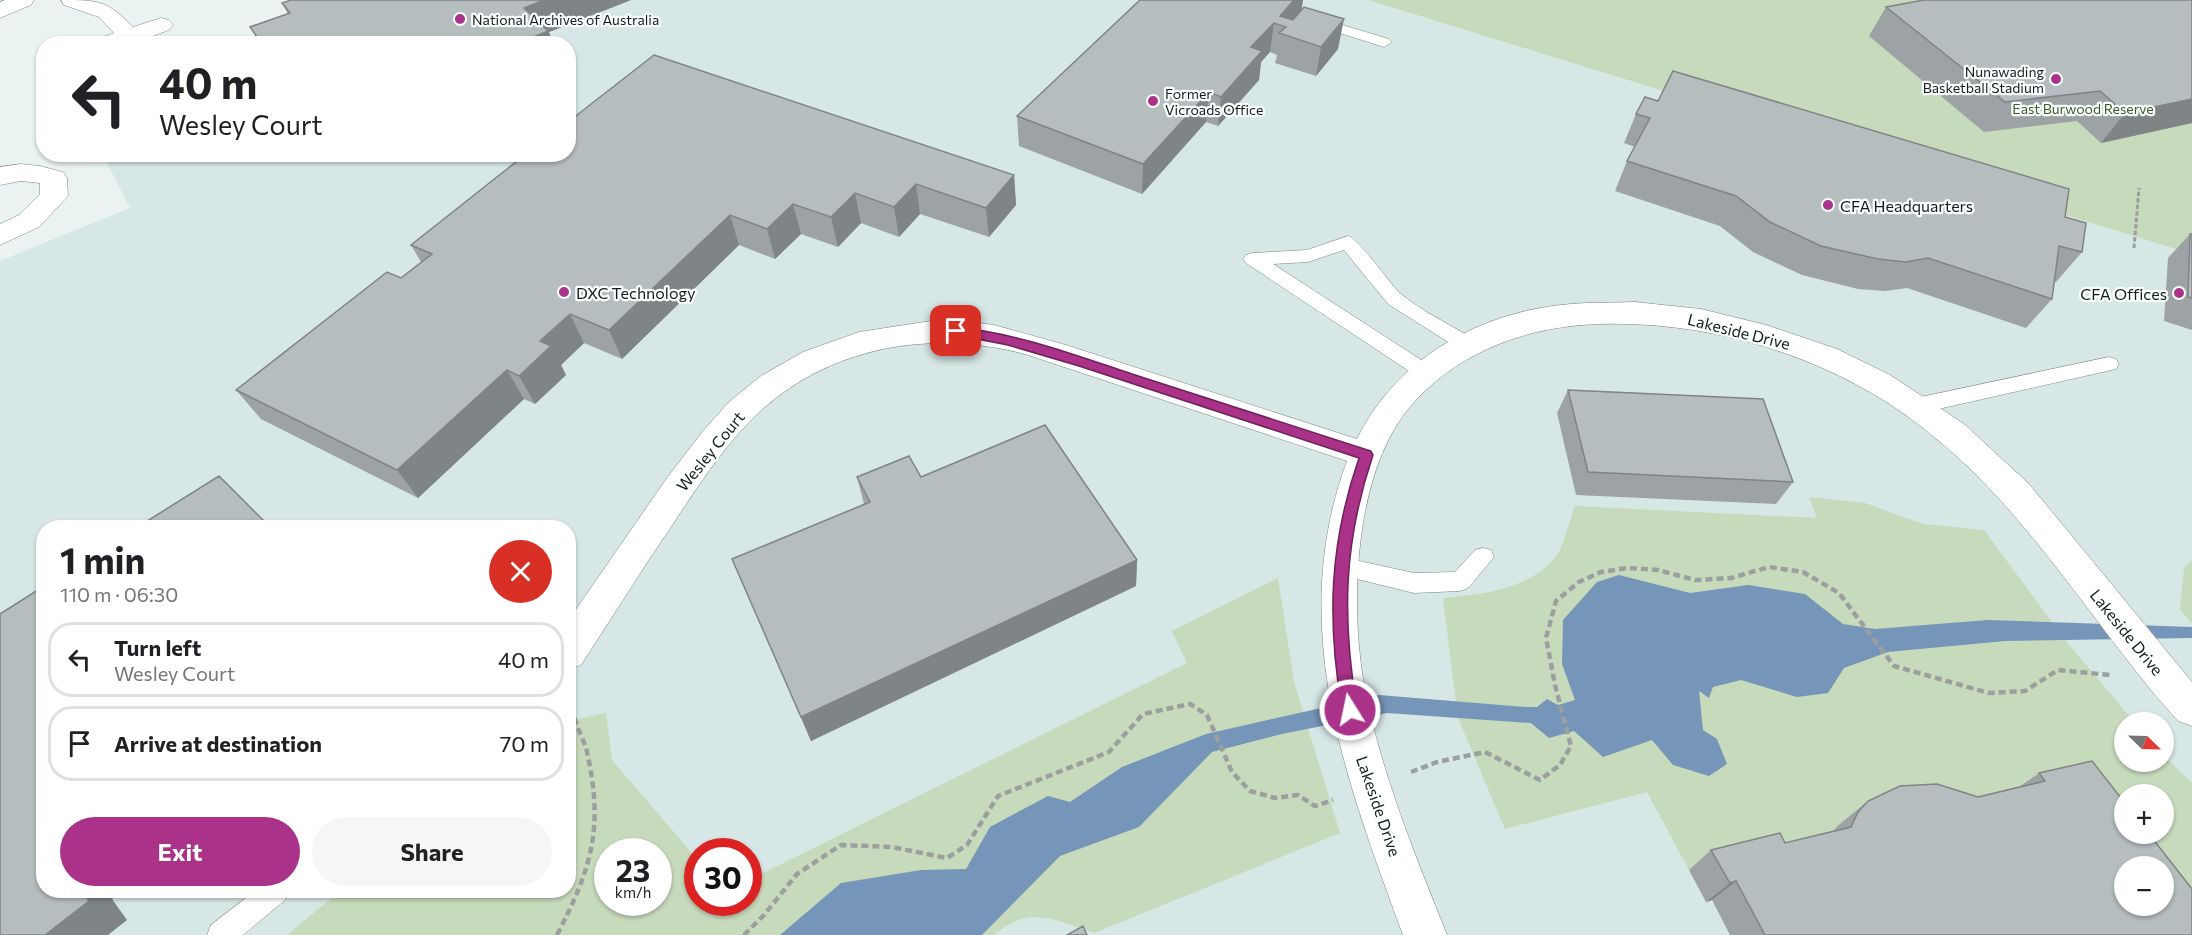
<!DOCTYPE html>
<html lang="en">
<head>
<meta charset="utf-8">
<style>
	:root { --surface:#fff; --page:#f6f6f6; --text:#202124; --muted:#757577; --line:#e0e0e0; --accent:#aa3389 }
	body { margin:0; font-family:Commissioner,sans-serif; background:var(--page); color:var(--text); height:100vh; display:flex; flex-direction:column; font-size:22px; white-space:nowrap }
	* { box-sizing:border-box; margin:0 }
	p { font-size:20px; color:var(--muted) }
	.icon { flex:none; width:33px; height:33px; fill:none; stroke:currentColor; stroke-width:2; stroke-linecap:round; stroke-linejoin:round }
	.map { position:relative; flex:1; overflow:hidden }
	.panel { position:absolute; left:36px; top:520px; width:540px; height:378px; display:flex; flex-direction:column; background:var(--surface); border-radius:24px; box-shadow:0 2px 4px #0004 }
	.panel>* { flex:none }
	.top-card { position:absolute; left:36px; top:36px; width:540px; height:126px; border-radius:24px; box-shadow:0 2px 4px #0004; background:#fff; color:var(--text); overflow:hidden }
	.needle { width:39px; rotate:113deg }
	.tools { position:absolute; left:2114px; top:712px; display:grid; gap:12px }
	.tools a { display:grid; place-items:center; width:60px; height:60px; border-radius:50%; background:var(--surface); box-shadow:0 2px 4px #0004; font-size:30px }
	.speed { position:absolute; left:594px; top:838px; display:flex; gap:12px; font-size:30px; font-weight:700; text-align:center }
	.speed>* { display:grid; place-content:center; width:78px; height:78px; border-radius:50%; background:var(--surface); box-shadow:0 2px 4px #0004; line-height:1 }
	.speed small { font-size:15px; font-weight:400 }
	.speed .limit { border:9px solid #d22; background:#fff; color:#111 }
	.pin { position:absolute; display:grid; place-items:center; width:51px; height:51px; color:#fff; margin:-26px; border-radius:12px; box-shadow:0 3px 9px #0006 }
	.me { position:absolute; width:66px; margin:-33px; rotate:350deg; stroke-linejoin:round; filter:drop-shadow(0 0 4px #0008) }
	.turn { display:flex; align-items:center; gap:21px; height:126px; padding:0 24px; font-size:27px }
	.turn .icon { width:78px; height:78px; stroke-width:2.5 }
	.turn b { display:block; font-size:42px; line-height:51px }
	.round { display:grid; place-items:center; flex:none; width:63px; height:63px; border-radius:32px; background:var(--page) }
	.headline { display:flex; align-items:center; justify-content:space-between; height:102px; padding:0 24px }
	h1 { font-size:36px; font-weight:700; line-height:45px }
	.primary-button { display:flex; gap:12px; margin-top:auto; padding:12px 24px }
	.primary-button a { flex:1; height:69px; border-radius:36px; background:var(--accent); color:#fff; font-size:24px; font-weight:700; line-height:69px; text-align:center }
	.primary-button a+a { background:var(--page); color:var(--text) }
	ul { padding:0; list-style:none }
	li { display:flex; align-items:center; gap:18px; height:75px; margin:0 12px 9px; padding:0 12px; border:3px solid var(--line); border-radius:24px }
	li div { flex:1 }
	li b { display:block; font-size:22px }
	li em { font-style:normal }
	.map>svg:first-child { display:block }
	.built { fill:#d6e7e6; fill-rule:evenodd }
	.green { fill:#c7dabb; fill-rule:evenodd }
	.water { fill:#7595b9 }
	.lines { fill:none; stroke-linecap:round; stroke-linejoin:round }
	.lane-casing { stroke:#7e8584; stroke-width:1 }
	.street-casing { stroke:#7e8584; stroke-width:1 }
	.path-far1 { stroke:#9a9f9f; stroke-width:3; stroke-dasharray:4.5 2; stroke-linecap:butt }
	.path { stroke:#9a9f9f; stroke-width:4.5; stroke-dasharray:7 4; stroke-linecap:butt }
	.lane { fill:#fff; fill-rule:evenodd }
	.street { fill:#fff; fill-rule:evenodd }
	.wall { fill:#9da3a4 }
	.shaded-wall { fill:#7f8486 }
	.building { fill:#b6bdbf; stroke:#7f8486; stroke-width:1.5; fill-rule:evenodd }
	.route { fill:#aa3389; stroke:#6e2159; stroke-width:1.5 }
	.poi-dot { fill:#aa3389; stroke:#faffff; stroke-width:2 }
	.labels { text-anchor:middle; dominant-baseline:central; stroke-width:4.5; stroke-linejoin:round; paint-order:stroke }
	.far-poi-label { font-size:14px; fill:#181b1b; stroke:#faffff; text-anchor:start }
	.far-park-label { font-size:14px; fill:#3d5d22; stroke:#faffff }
	.poi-label { font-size:16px; fill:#181b1b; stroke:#faffff; text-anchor:start }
	.street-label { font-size:16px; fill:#181b1b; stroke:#faffff }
</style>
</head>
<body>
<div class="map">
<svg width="2192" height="935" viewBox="0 0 2192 935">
	<rect width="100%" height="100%" fill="#ebf2f2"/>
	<path class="built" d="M326,0H1368L2192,254V935H0V261L130,208L103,155L568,154V44L247,43ZM44,528H568V891H44ZM2124,723H2163V762H2124ZM2124,795H2163V834H2124ZM608,852H658V903H608ZM698,852H748V903H698ZM2124,867H2163V906H2124Z"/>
	<path class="green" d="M1368,0H2192V254Z
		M1809,497L1865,503L1923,524L1984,530L2066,641L2135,723H2124V762H2163V755L2192,783V935L2163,906V867H2124L1830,834L1689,870L1647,792L1505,829L1458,718L1443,598C1482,594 1527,590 1555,558C1563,549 1570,519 1575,506L1817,518ZM2124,795H2163V834H2124Z
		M2192,560V624L2180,609L2184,568Z
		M1278,578L1294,682L1340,833L1094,933C1054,920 1030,904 994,935H287L340,891H568L569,721L606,713L612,760L697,859L698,903H748L749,880L1187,663L1172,631ZM608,852H658V903H608Z"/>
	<path class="water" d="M1619,575L1690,593L1748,585L1805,594L1843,624L1875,629L1988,620L2192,627V638L2005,641L1888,652L1844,668L1828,693L1797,697L1741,680L1713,687L1709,698L1699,691L1703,730L1717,739L1727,764L1709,776L1673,765L1652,740L1603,757L1574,731L1549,738L1531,723L1387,713L1282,734L1212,752L1139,827L1060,856L982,935H780L841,883L921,870L966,869L990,827L1048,796L1070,802L1122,767L1206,734L1379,695L1525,707H1537L1547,699L1558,705L1575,700L1562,664L1563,620L1597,582Z"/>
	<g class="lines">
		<defs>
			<path id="lane" d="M1316,17L1389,39L1392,42L1384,47L1311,24L1309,21L1311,18Z
				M1348,236C1359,239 1388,282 1400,293C1419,310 1453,326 1475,340L1478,345L1475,350L1468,352L1461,350L1388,304L1344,250L1308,262L1273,264L1432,367L1435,372L1432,377L1425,379L1418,377L1246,263L1243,259L1246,255L1252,253L1307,250Z
				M2109,357L2116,359L2119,364L2116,369L1916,414L1909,411L1906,406L1909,401L1916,398Z
				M1483,548L1491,550L1494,557L1468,588L1460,591L1414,593L1341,575L1333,573L1330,566L1333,559L1341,557L1414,573L1455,572L1475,550Z
				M255,891H289L285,900L243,935H207L211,925Z"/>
			<path id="street" d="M5,0H34L31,5L0,18V2Z
				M61,0C98,0 107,0 133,27L161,18L169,20L173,25L169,30L131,44H97L101,38L114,33L99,17L64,5Z
				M21,164L40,166L63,172L67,178L68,196L39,227L0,245V224L19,215L40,194V183L21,181L0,185V167Z
				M1635,302L1701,309L1766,325L1837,349L1890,375L1964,424L2029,484L2192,682V726L2178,721L2155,695C2069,590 2005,479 1888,403C1803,349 1700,321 1600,324C1531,326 1463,349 1415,401C1353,467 1349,606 1365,690C1382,775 1415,855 1447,935H1403C1346,780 1286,626 1347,461L1028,355C932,328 826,346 753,418C721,450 696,489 671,527C640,572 611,619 581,665L568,669V621L667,478L703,431L730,401L761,376L803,352L859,332L931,321L955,320L994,325L1066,345L1357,439C1397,357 1482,311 1571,304C1592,302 1614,303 1635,302Z"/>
		</defs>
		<use href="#lane" class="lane-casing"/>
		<use href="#street" class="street-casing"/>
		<path class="path-far1" d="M2134,248L2139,188"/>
		<path class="path" d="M1411,772L1437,762L1485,752L1540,780L1560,765L1571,746L1555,685L1546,638L1556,601L1579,582L1601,572L1628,568L1658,570L1695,580L1731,578L1769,567L1803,572L1839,593L1894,666L1989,693L2025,691L2058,670L2110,675
			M557,935C592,867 604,828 587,752C584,739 576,727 573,713C571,706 572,698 571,690
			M744,935L764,915L797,874L841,845L892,847L947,858L967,845L998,796L1109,752L1143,714L1190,704L1207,715L1232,772L1250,791L1275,798L1298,795L1315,806L1333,800"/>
		<use href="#lane" class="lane"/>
		<use href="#street" class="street"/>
	</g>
	<path class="wall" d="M291,0H631L549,32L553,44H260L250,27L288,14L282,3Z
		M1140,0H1303L1301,10L1338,49L1316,76L1275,63L1277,55L1270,52L1261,62L1259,80L1218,126L1206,122L1142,194L1019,146L1017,116Z
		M1886,7L2192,123L2101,143L2077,121L1984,132L1869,36Z
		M1636,114L2065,217L2082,252L2056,282H2054L2052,299L2026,328L1907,288L1885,291L1858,289L1802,275L1753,252L1720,226L1615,191L1627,161L1635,147L1624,143Z
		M526,154L1014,175L1016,205L989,237L920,214L899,237L861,223L838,247L801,234L775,259L739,245L622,359L584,343L561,365L566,375L535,404L524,399L418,498L261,419L236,390L401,278L421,262L411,245Z
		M2190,234H2192V330L2164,321L2168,258Z
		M1568,390L1793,482L1776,504L1576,495L1557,413Z
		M857,477H921L1137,560L1136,586L811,741L732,559L864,504Z
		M2039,773L2192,935H1730L1712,900L1706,902L1689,870L1711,850L1785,843L1833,831L1841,823L1868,801L1978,797L2019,787Z"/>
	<path class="shaded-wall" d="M544,0H631L549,32L553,44H517L524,8Z
		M1294,0H1303L1300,18L1286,27L1280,16Z
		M1344,19L1338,49L1316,76L1321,47Z
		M1274,23L1270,52L1261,62L1259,80L1218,126L1221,97L1251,47Z
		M1209,92L1206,122L1142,194L1143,164Z
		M2192,99V123L2101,143L2125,113Z
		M1014,175L1016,205L989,237L986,208Z
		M916,184L920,214L899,237L894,207Z
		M855,193L861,223L838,247L831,217Z
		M793,204L801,234L775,259L767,229Z
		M730,215L739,245L622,359L609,330Z
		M570,314L584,343L561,365L566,375L535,404L519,376L540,341Z
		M507,370L524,399L418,498L397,470Z
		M1137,560L1136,586L811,741L801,717Z
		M1736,881L1712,900L1706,902L1730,883Z
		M82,891H123L112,899L127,920L108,935H45Z"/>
	<path class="building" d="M291,0H544L524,8L548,31L517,44H262L250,27L290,13L282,3Z
		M1140,0H1294L1280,16L1293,20L1304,7L1344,19L1321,47L1279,33L1286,27L1274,23L1251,47L1262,51L1221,97L1209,92L1143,164L1017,116Z
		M1924,0H2192V99L2125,113L2100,91L2005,102L1886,7Z
		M654,55L1014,175L986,208L916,184L894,207L855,193L831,217L793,204L767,229L730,215L609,330L570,314L540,341L551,346L519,376L507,370L397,470L236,390L387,272L401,278L432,254L411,245L526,154H568V122Z
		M1673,71L2069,189L2065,217L2086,223L2082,252L2059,246L2052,299L1928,258L1906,262L1878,259L1821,246L1770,222L1736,196L1627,161L1650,118L1636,114L1645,97L1658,101Z
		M2190,234H2192V298L2188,297Z
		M1568,390L1763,399L1793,482L1588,472Z
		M1045,425L1137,560L801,717L732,559L870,502L857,477L909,456L921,477Z
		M219,476L271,528H136Z
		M44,586V891H82L89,901L45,935H0V614Z
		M2092,761L2124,802V834H2149L2192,889V935H1765L1736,881L1730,883L1711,850L1780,833L1785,843L1851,827L1858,812L1868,801L1900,786L1937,784L1978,797L2045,781L2039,773ZM2124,867H2163V906H2124Z
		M1083,926L1087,935H1067Z"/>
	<path class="route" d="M956,327C1016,333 1075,355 1132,374C1212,400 1292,426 1371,451L1373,455C1343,544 1342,618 1357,710L1355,715L1350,717L1344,715L1342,710C1327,620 1329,545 1359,458L1079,366L1008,345L951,334L949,331L951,328Z"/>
	<g class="poi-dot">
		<circle cx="460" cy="19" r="6"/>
		<circle cx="2056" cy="79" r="6"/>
		<circle cx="1153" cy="101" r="6"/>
		<circle cx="1828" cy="205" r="6"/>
		<circle cx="564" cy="292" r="6"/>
		<circle cx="2179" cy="293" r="6"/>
	</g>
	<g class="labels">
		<g class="far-poi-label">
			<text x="472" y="19">National Archives of Australia</text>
			<text x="2044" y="71" text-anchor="end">Nunawading<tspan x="2044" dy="16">Basketball Stadium</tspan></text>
			<text x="1165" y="93">Former<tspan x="1165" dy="16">Vicroads Office</tspan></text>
		</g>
		<g class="far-park-label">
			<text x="2083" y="108">East Burwood Reserve</text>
		</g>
		<g class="poi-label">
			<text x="1840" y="205">CFA Headquarters</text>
			<text x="576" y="292">DXC Technology</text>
			<text x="2167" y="293" text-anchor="end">CFA Offices</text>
		</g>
		<g class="street-label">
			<text transform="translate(1739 331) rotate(14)">Lakeside Drive</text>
			<text transform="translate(710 451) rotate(-51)">Wesley Court</text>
			<text transform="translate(2127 632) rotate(51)">Lakeside Drive</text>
			<text transform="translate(1379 806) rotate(71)">Lakeside Drive</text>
		</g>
	</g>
</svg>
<div class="tools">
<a><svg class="needle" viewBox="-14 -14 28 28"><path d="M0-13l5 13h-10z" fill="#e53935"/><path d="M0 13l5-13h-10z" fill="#757577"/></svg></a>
<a>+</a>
<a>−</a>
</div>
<div class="speed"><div>23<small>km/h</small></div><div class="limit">30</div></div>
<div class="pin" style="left:956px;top:331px;background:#d93025"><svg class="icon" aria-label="arrive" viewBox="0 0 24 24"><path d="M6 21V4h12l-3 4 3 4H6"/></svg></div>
<svg class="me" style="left:1350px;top:710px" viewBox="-20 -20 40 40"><circle r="17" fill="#aa3389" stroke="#fff" stroke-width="3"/><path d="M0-11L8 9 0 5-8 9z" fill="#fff"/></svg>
<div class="top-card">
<div class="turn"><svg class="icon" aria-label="left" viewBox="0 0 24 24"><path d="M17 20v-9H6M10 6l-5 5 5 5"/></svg><div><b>40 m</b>Wesley Court</div></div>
</div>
<section class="panel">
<div class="headline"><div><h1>1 min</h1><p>110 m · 06:30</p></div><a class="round" style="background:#d93025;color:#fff"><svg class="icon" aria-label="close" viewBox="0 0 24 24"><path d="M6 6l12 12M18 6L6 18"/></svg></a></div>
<ul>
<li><svg class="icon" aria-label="left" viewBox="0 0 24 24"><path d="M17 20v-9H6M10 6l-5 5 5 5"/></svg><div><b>Turn left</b><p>Wesley Court</p></div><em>40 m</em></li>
<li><svg class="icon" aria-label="arrive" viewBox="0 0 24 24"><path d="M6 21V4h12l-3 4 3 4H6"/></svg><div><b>Arrive at destination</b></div><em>70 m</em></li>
</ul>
<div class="primary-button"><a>Exit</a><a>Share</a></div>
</section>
</div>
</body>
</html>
